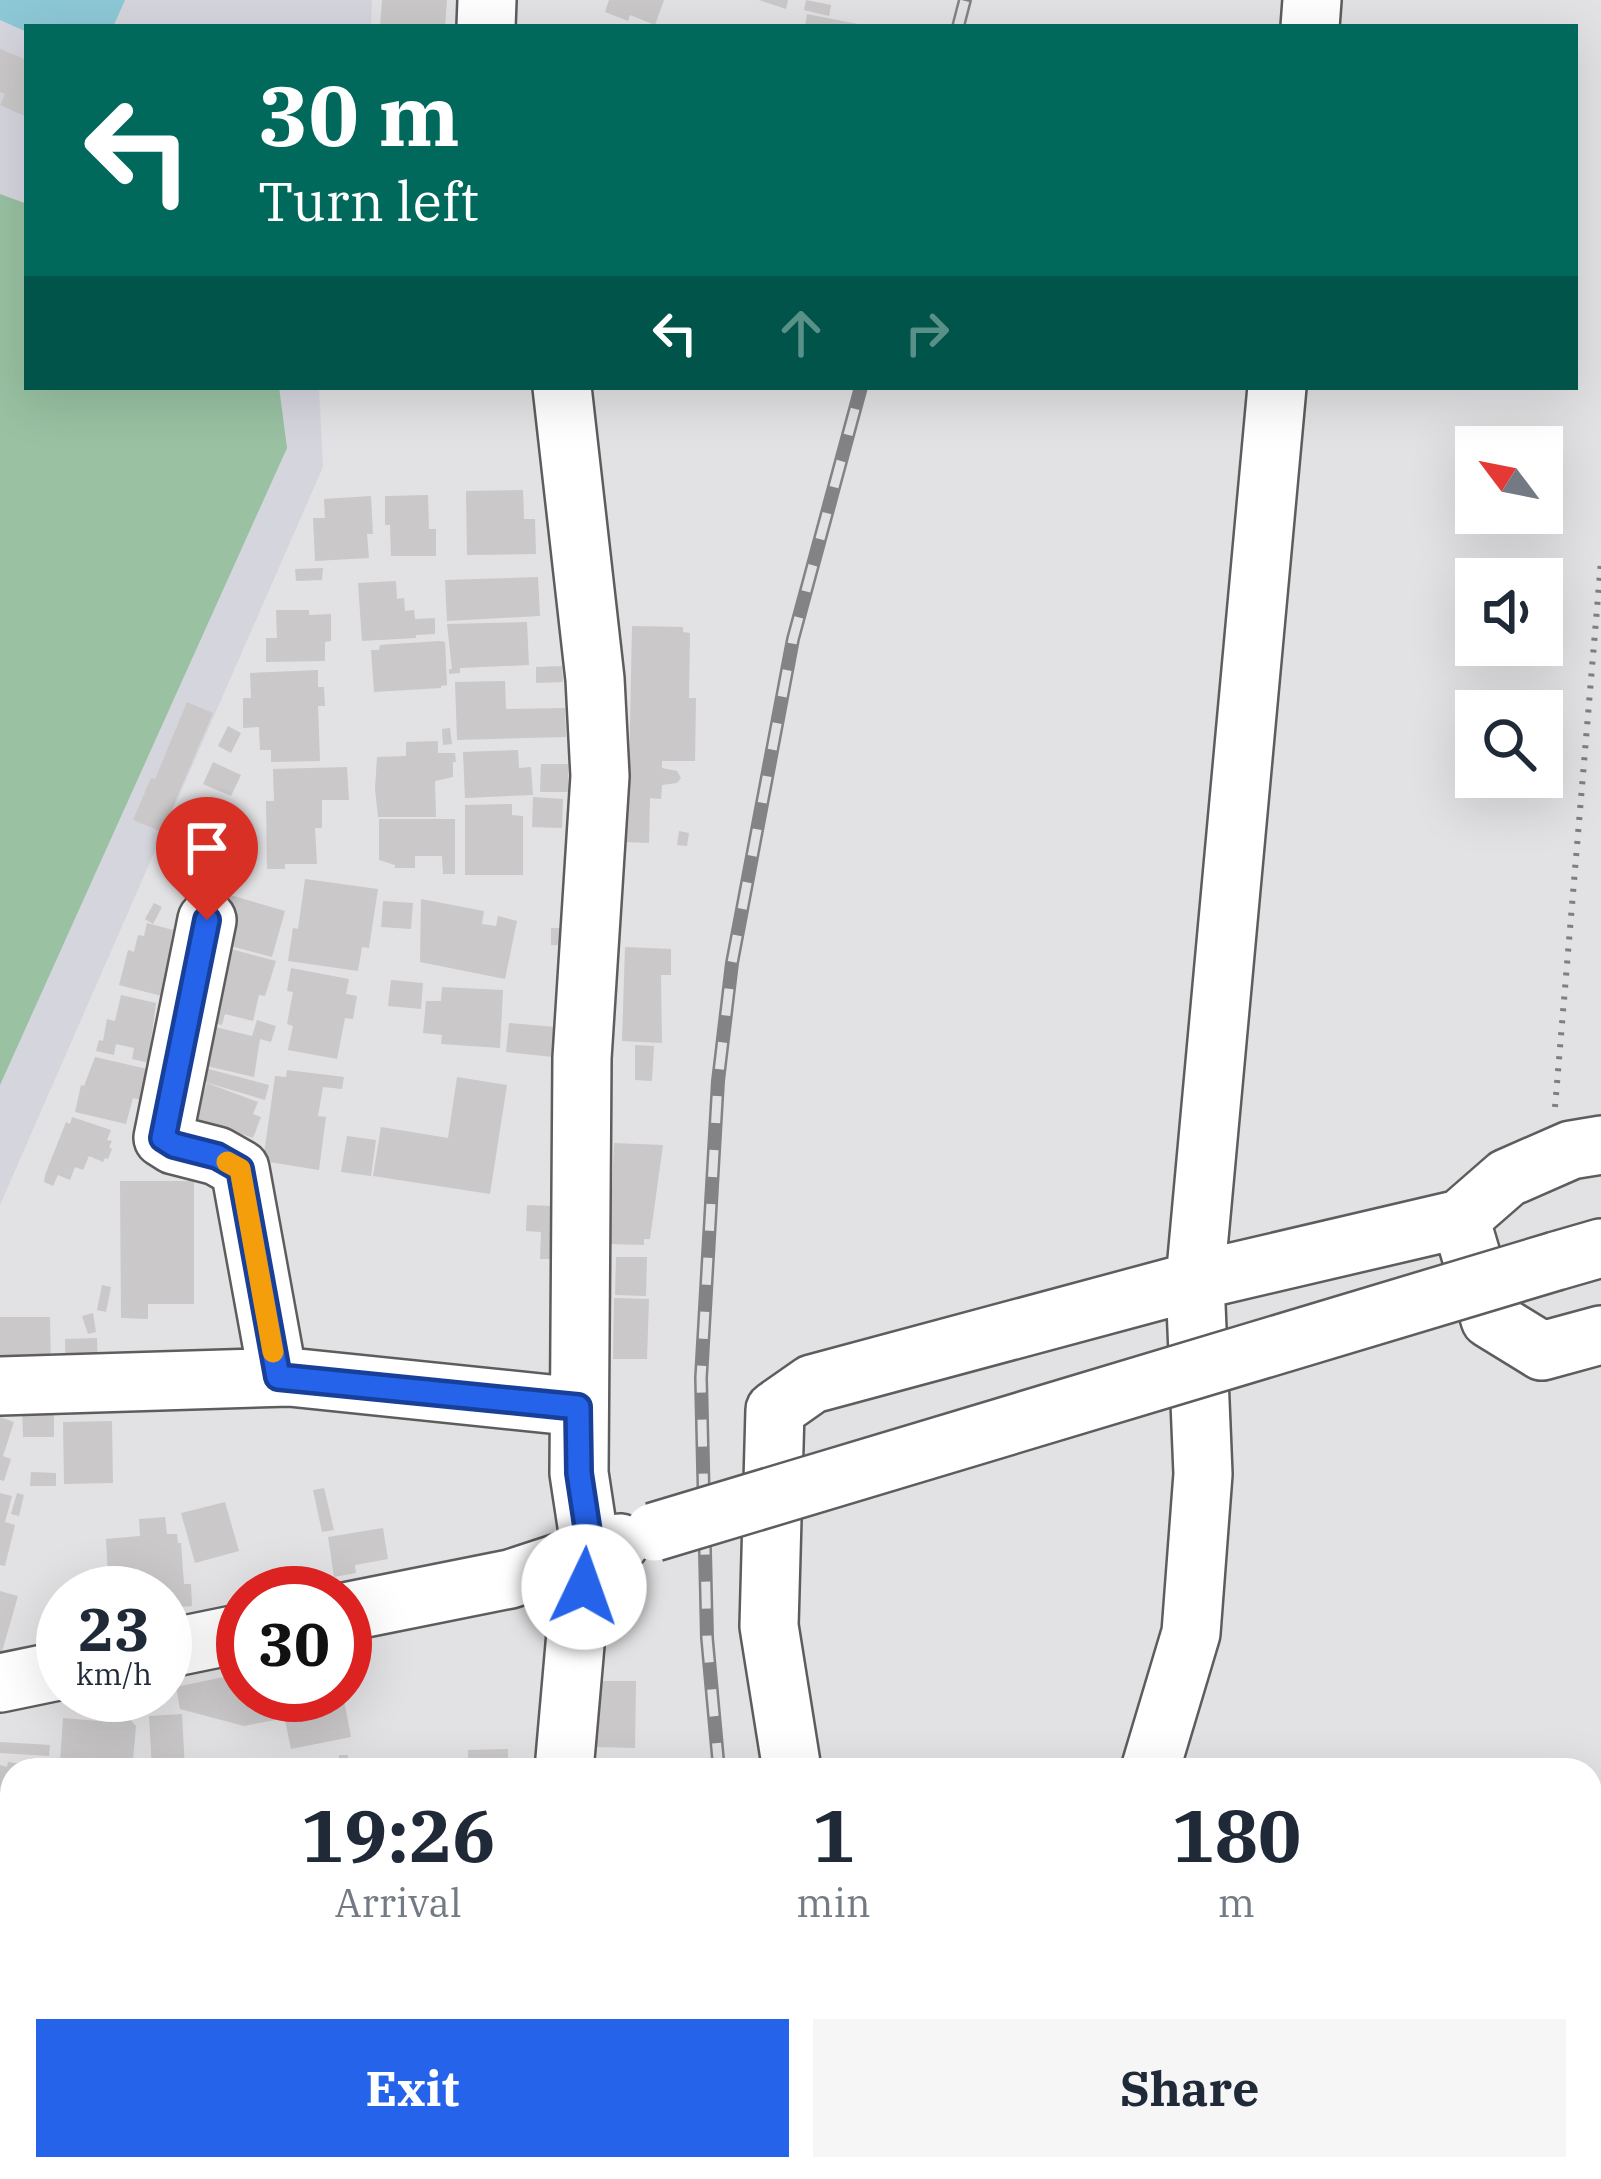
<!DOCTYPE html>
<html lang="en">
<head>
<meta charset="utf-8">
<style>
	:root { --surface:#fff; --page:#f6f6f7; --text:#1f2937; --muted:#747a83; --accent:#2563eb }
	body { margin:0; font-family:"IBM Plex Serif",serif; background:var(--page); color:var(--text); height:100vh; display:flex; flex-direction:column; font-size:45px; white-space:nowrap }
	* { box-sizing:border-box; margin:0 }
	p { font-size:39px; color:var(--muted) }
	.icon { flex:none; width:66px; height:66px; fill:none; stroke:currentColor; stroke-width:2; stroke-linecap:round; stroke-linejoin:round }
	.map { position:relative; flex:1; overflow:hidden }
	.drawer { position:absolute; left:0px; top:1758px; width:1602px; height:423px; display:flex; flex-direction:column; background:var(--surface); border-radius:36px 36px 0 0; box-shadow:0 12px 48px #0002 }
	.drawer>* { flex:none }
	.hud { position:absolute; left:24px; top:24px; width:1554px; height:366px; border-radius:0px; box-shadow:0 12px 48px #0002; background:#00695c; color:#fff; overflow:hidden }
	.needle { width:78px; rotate:302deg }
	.buttons { position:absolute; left:1455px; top:426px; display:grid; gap:24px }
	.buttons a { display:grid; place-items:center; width:108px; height:108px; border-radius:0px; background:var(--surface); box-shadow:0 12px 48px #0002; font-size:60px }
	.speed { position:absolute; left:36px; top:1566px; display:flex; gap:24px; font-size:60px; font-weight:700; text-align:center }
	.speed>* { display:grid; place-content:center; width:156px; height:156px; border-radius:50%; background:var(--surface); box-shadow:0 12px 48px #0002; line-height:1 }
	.speed small { font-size:30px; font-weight:400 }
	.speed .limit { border:18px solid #d22; background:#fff; color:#111 }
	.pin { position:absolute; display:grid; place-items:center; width:102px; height:102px; color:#fff; margin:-123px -51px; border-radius:50% 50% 50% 0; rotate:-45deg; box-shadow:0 0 12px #0007 }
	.pin .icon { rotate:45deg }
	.me { position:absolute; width:132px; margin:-66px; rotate:3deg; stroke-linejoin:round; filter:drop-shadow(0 0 9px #0008) }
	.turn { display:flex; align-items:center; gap:42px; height:252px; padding:0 36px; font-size:54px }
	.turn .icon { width:156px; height:156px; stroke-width:2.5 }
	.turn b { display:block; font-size:84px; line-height:102px }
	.lanes { display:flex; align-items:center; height:114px; padding:0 36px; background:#0003; justify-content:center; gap:60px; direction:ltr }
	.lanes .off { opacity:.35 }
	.eta { display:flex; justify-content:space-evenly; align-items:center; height:204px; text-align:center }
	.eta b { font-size:72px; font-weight:800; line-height:84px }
	.button { display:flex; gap:24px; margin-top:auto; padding:24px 36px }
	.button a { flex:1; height:138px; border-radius:0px; background:var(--accent); color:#fff; font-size:48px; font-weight:800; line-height:138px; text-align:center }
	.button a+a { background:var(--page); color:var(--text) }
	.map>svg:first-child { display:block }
	.built { fill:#d5d5de }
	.green { fill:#99c1a2 }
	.water { fill:#8dc8d6 }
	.building { fill:#cac8c8 }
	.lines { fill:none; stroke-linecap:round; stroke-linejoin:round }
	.minor-casing { stroke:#5d5d5e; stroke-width:62 }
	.path { stroke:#7f7f81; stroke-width:6; stroke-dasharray:3 9; stroke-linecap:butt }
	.minor { stroke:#fff; stroke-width:57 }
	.rail-casing { stroke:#838385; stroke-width:14 }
	.rail { stroke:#e2e2e4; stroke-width:9; stroke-dasharray:27; stroke-linecap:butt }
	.minor-bridge-casing { stroke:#5d5d5e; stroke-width:62; stroke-linecap:butt }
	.minor-bridge { stroke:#fff; stroke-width:57 }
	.route-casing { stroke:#184099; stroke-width:30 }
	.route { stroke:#2563eb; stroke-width:21 }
	.slow { stroke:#f59e0b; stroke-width:21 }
</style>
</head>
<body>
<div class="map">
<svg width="1601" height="2179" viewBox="0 0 1601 2179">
	<rect width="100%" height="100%" fill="#e2e2e4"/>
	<path class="built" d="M0,0H372L371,27H27V387H319L323,467L0,1205Z"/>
	<path class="green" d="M0,194L27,204V387H279L287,448L0,1085Z"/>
	<path class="water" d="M0,0H125L113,27H27V32L0,20Z"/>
	<path class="building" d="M382,0H447L445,27H380Z
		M609,0H664L655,25L630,15L628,21L605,12Z
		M759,0H788L786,9Z
		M806,0L831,5L829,16L804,10Z
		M807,14L863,25V27H805Z
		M0,49L27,60V117L0,105L5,94L0,92Z
		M523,490L524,519H535L536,554L467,555L466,491Z
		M428,495L429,529H436V556H391L390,525H385V496Z
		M371,496L373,534H367L369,558L315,561L313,518H325L324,499Z
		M323,568L322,580L296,581L295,569Z
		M538,577L540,616L447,621L445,580Z
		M396,581L397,599L404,598L405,611L414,610L415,619L435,618V634L416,635V638L362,641L358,583Z
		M276,610H309V615L331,614V641L325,642V661L266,662V638H277Z
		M527,622L529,665L460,668V673L449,674V669H452L447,624Z
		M632,626L683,627V632L690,633L689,698H696L695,761H662V768L677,771L681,778L677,783L662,785L661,799L650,798L649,843L624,842L625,823L628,824Z
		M439,641L445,642L447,685L441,686V688L374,692L371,650H379L380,645Z
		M562,666L563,682L536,683V667Z
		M318,670V687H324L325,706H318L320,761L271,762V750H260L259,727L243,728V698H251L250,673Z
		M505,681L506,709L565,708L566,737L457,740L455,682Z
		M187,702L213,713L162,832L133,820L151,778L155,779Z
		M228,726L241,733L231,753L218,746Z
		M450,728L452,744L443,745L442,729Z
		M438,741V753H455L456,762H453V777L435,781L436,817H378L375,789L377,757L406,756V742Z
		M518,750L519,768L531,767L533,795L465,798L463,752Z
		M213,762L241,775L231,796L203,784Z
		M541,764H568V792H540Z
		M347,767L349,800H322V828H315L317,864H285V869H267L266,801H274L273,769Z
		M533,797L563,799L562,828L532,827Z
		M195,804L237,823L226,846L222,844L211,867L205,865L202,873L170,858Z
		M512,804V815L523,816V875H465V805Z
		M379,819H455V874H443L442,856H415V868H395V865L379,860Z
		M679,831L689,833L687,846L677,845Z
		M305,879L378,889L369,948L362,947L358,971L288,961L293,928L298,929Z
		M230,895L285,911L272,957L215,942Z
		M421,899L484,911L482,924L496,926L498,916L517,921L505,979L420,962Z
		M383,901L413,903L411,929L381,927Z
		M154,903L162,907L153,924L145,919Z
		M147,923L173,930L171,940L186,945L169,998L119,985L128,950L134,952L138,935L144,936Z
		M551,928H561L560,945H551Z
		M625,947L671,949V975H661L662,1043L622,1041Z
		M227,948L276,961L265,996L259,995L253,1021L225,1014L222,1025L195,1018Z
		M291,968L349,979L346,994L357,996L353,1019L345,1018L337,1059L288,1050L293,1026L287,1024L293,992L287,991Z
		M391,980L423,983L421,1009L388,1006Z
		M442,987L503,990L500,1048L441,1044L442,1035L423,1033L426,1001H441Z
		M121,995L156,1003L151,1041L163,1044L158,1065L132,1059L134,1048L116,1044L114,1055L96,1051L99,1040L103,1041L107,1019L115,1021Z
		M257,1020L276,1026L271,1042L260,1039L254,1077L202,1065L207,1025L252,1036Z
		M509,1023L556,1027L553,1057L506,1052Z
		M635,1045L654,1046L652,1081L635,1080Z
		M95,1057L156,1071L148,1102L133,1098L126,1124L75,1112L81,1085L84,1086Z
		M201,1067L269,1085L265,1100L198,1080Z
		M287,1070L344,1077L342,1089L323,1087L318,1116L326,1117L319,1170L263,1161L275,1076L286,1077Z
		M457,1077L507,1085L490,1194L373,1176L381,1127L448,1138Z
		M207,1083L258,1102L253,1114L261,1117L253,1138L236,1132L233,1140L192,1125Z
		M72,1117L111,1130L107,1140L112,1141L109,1147L112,1149L108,1159L105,1158L103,1162L89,1156L83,1170L75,1167L70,1180L58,1175L53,1186L44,1182L45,1175L66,1122L70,1124Z
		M347,1136L376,1140L371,1176L341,1172Z
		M614,1143L663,1145L650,1239H644V1245L610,1244Z
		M120,1181H194V1304H148V1319L121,1318Z
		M527,1205L552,1206L550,1259H540L541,1232L526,1231Z
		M616,1257H647L646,1296L615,1295Z
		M102,1285L111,1287L106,1312L97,1310Z
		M614,1298L649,1299L647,1359H613Z
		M93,1313L96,1332L88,1334L82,1316Z
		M0,1317H50L51,1366L0,1367Z
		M97,1338L98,1369L66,1370L65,1339Z
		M22,1404H54V1437H23Z
		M0,1417L14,1422L3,1456L11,1459L4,1481L0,1480Z
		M112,1421L113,1483L64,1484L63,1422Z
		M31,1472L56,1473V1486H30Z
		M324,1488L334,1530L322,1532L313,1490Z
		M0,1493L12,1496L5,1522L15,1525L5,1566L0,1565Z
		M17,1493L24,1495L19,1516L11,1514Z
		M225,1502L239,1551L195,1563L181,1513Z
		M165,1517L167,1534H177L178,1543H181L184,1584H191L192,1606L165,1608V1593H116L115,1574L108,1575L106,1539L140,1536L139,1519Z
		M383,1528L388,1559L355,1565L356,1573L334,1577L328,1537Z
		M0,1591L18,1596L1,1655H0Z
		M238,1674L240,1680L243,1679V1695H270L275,1720L244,1726L180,1709L176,1687Z
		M597,1681H636L635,1748L596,1747Z
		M280,1695H343L351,1737L291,1749Z
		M122,1711L136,1726L132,1770H91L92,1765L60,1762L63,1718L109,1722Z
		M182,1714L185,1770H152L149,1716Z
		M0,1742L50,1745L49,1756L0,1753Z
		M508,1749V1770H366L365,1762L468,1760V1750Z
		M339,1755H348V1770H339Z
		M29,1758L55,1762L53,1770H12V1835L0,1833L3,1794L0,1793V1765L7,1767L8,1762L28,1765Z
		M1590,1930L1601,1931V2025L1590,2024Z
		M0,1977L11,1980L5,1999L0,1998Z
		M52,2169H126L121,2179H54L48,2176Z
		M208,2169H262L256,2179H202Z
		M451,2169H518L519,2179H452Z
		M523,2169H551L552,2179H525Z
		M591,2169H642L643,2179H592Z"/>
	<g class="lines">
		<defs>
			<path id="minor" d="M486,27L487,0
				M1310,27L1312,0
				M562,387L595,679L600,776L582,1058L579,1473L591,1552L577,1622L564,1770
				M207,920L163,1138L174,1145L217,1156L240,1169L278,1377
				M1465,1235L1490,1319L1542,1351L1601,1335
				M1556,1261L1601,1248
				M0,1386L289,1377L579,1407
				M345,1612L510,1579L620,1543
				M165,1649L243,1633
				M0,1683L63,1670
				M792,1770L769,1626L775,1410L812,1384L1195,1281L1460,1219L1507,1178L1571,1150L1601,1145
				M1150,1770L1191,1633L1203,1474L1195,1281L1277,387
				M0,1851H12
				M574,2169L575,2179
				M1227,2169L1231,2179
				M173,2179L180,2169"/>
		</defs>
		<use href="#minor" class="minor-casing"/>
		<path class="path" d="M1555,1107L1601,561"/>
		<use href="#minor" class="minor"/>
		<defs>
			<path id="rail" d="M958,27L965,0
				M719,1770L707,1638L701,1378L718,1081L732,963L793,639L861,387
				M787,2169L789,2179"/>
		</defs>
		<use href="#rail" class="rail-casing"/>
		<use href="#rail" class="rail"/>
		<defs>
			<path id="minor-bridge" d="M654,1532L1556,1261"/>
		</defs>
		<use href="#minor-bridge" class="minor-bridge-casing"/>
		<use href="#minor-bridge" class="minor-bridge"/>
	</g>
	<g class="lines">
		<defs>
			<path id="route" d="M207,920L163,1138L174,1145L217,1156L240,1169L278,1377L578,1407L579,1473L591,1552L584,1587"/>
		</defs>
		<use href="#route" class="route-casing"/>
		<use href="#route" class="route"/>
		<path class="slow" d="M227,1162L240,1169L273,1352"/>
	</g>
</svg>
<div class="buttons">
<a><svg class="needle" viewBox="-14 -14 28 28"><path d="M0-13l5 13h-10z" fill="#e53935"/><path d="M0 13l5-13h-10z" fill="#747a83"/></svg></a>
<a><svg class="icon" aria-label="sound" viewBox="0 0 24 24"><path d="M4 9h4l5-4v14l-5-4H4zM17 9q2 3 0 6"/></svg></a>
<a><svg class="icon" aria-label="search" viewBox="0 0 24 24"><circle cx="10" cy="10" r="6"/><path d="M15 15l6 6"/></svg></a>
</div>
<div class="speed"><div>23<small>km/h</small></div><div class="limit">30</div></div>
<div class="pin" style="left:207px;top:920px;background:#d93025"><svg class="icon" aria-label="arrive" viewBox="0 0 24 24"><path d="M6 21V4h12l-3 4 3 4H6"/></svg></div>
<svg class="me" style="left:584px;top:1587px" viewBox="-20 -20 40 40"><circle r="19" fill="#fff"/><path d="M0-13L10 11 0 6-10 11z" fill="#2563eb"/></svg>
<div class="hud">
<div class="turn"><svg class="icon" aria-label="left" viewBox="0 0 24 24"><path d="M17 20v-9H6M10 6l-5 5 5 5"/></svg><div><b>30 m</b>Turn left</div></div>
<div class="lanes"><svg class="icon" aria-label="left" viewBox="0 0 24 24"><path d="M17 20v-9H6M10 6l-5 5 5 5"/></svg><svg class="icon off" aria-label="ahead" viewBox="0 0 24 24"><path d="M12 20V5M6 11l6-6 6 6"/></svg><svg class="icon off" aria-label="right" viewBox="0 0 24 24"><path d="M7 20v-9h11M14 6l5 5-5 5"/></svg></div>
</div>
<section class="drawer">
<div class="eta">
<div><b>19:26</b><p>Arrival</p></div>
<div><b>1</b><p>min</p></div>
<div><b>180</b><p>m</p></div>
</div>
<div class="button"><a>Exit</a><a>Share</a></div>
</section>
</div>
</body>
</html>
